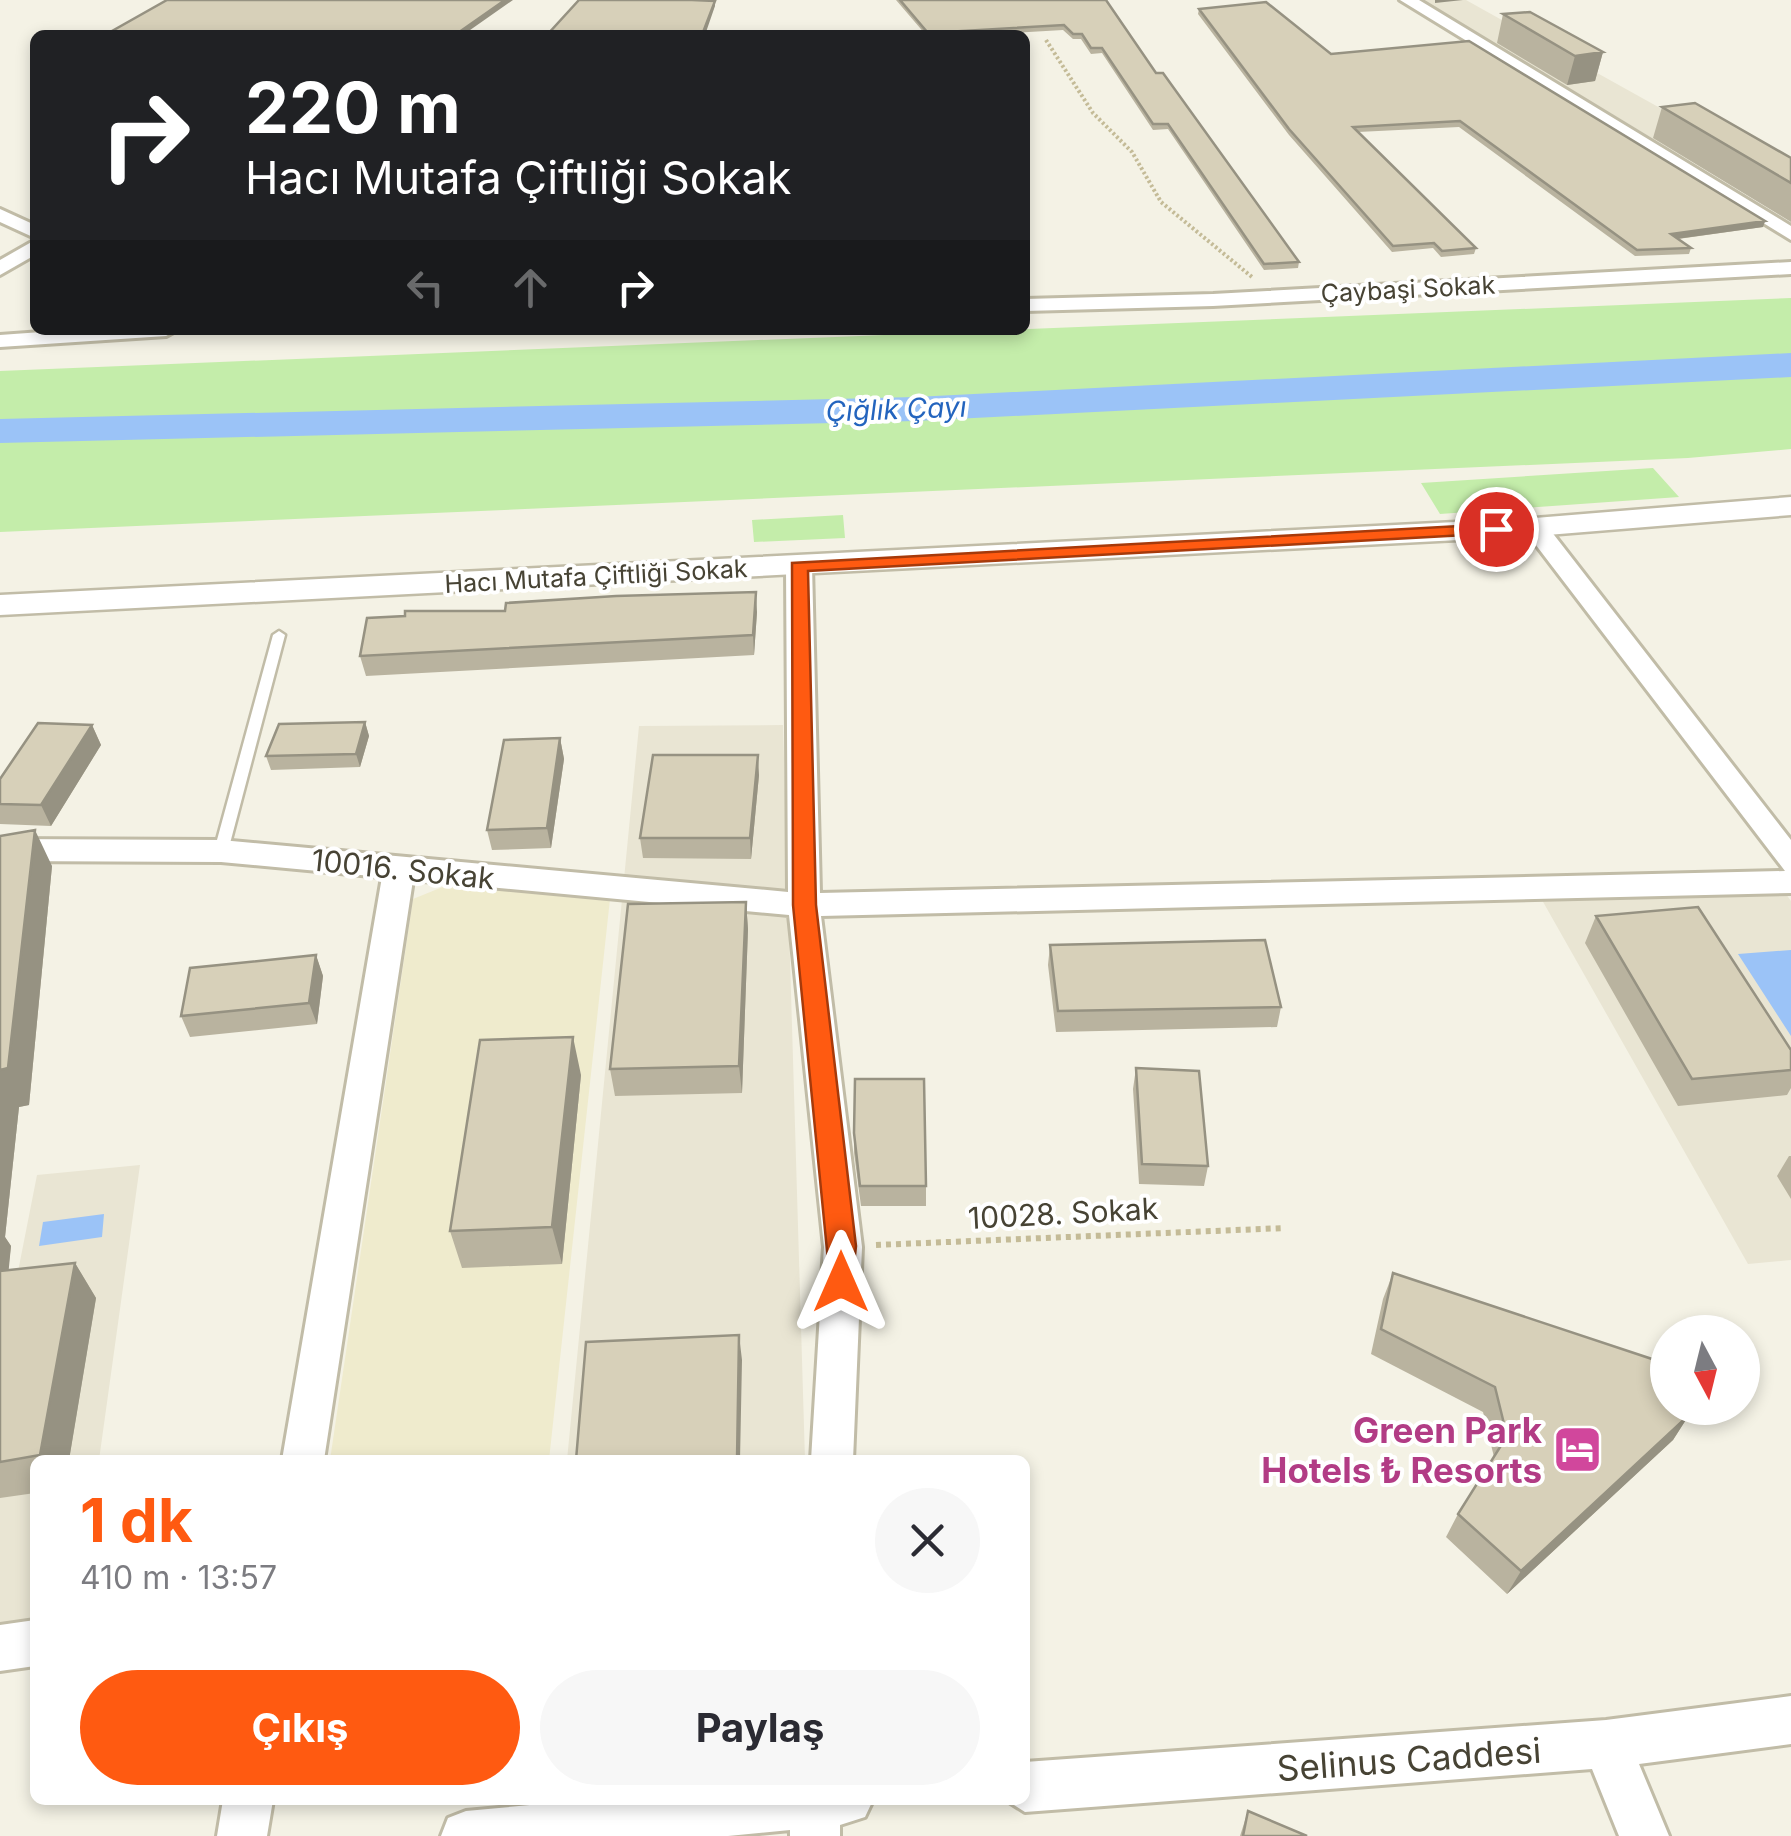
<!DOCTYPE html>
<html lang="tr">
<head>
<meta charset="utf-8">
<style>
	:root { --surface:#fff; --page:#f7f7f7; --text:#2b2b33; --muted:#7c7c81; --accent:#ff5a11 }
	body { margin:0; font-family:Inter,sans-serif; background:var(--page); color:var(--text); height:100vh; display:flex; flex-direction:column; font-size:38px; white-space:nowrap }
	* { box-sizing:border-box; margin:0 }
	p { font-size:32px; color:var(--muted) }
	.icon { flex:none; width:55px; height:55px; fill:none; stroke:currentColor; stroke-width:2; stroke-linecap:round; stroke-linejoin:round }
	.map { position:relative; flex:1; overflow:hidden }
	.drawer { position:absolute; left:30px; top:1455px; width:1000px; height:350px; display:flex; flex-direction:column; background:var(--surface); border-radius:15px; box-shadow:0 5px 15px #0003 }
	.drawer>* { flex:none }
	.banner { position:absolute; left:30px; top:30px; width:1000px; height:305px; border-radius:15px; box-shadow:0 5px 15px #0003; background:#202124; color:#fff; overflow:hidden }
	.needle { width:65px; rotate:173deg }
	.buttons { position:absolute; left:1650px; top:1315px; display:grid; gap:20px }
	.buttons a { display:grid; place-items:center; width:110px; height:110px; border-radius:50%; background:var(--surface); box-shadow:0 5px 15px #0003; font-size:50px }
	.pin { position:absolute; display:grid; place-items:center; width:85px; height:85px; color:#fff; margin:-42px; border:5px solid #fff; border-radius:50%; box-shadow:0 2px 10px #0007 }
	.me { position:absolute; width:110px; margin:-55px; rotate:0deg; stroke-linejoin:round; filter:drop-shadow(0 0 8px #0008) }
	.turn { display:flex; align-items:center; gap:35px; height:210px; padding:0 50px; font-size:45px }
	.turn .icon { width:130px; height:130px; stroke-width:2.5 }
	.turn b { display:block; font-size:70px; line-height:85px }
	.lanes { display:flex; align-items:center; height:95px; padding:0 50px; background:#0003; justify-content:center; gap:50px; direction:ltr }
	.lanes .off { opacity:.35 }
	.round { display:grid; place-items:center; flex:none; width:105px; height:105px; border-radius:52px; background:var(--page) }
	.headline { display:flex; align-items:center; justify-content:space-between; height:170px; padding:0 50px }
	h1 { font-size:60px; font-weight:700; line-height:75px; color:var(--accent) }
	.cta { display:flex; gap:20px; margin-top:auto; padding:20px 50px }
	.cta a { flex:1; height:115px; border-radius:60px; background:var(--accent); color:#fff; font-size:40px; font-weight:700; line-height:115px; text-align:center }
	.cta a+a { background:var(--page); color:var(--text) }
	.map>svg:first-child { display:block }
	.residential { fill:#e9e5d3 }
	.education { fill:#efebcd }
	.green { fill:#c4edaa }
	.water { fill:#9bc3f7 }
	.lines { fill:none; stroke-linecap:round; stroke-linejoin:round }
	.river { fill:#9bc3f7; fill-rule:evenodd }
	.service-casing { stroke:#c1bca7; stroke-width:5 }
	.minor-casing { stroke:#c1bca7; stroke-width:6 }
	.tertiary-casing { stroke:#c1bca7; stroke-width:5 }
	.path-far1 { stroke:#c4bb97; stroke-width:4; stroke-dasharray:2.5 2.5; stroke-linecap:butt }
	.path { stroke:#c4bb97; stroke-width:6; stroke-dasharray:5 5; stroke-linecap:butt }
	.service { fill:#fff; fill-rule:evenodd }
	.minor { fill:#fff; fill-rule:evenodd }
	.tertiary { fill:#fff; fill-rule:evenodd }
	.wall { fill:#b9b39f }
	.shaded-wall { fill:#969282 }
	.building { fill:#d7d0b9; stroke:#969282; stroke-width:2.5 }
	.route { fill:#ff5a11; stroke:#a63a0b; stroke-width:2.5 }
	.labels { text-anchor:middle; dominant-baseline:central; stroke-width:8; stroke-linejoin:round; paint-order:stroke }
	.far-street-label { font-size:25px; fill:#474334; stroke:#fff }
	.far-water-label { font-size:28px; font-style:italic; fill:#2364be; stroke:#fff }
	.street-label { font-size:30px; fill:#474334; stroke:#fff }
	.near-hotel-label { font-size:35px; font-weight:bold; fill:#b23c85; stroke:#fff; text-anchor:end }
	.near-street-label { font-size:35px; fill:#474334; stroke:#fff }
</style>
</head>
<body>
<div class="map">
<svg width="1791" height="1836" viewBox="0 0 1791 1836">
	<rect width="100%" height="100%" fill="#f4f2e5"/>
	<path class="residential" d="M1421,0H1466L1791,181V221Z
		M783,725L805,1460H567L639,726Z
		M1783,890L1791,901V1260L1748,1264L1542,900Z
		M140,1165L99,1460H35V1619L0,1624V1363L37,1175Z"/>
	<path class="education" d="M445,886L610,899L549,1460H330L413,899Z"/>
	<path class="green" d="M1791,298V449L1688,458L0,532V371Z
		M1653,468L1679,497L1440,514L1421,483Z
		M843,515L845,538L754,542L752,520Z"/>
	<path class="water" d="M1791,950V1036L1738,954Z
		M104,1214L102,1237L39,1246L43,1222Z"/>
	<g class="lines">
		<path class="river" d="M1791,353V377L915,421L0,443V419L915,397Z"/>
		<defs>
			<path id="service" d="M279,631L285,635L228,851L221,856L214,851L273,635Z"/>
			<path id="minor" d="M1400,0H1419L1791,226V240Z
				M0,209L35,225V238L0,222Z
				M35,240V255L0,275V260Z
				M1791,262V274L1213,306L1025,311V299L1213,294Z
				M69,330H177L166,336L0,347V335Z
				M1535,519L1544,522L1791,840V893L821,916L862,1247L853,1460H811L824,1247L789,915L413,880L324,1460H282L382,877L221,862L0,861V839L221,840L788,892L786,566L799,558L812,566L820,893L1785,871L1526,532L1522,527L1526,522Z
				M35,1620V1666L0,1671V1625Z
				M1791,1696V1744L1639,1764L1669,1836H1619L1592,1769L1025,1812L1006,1800H1025V1762L1606,1720Z
				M223,1800H273L267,1836H217Z
				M584,1800H873L865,1817L840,1825V1836H790V1830L728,1836H441L448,1818L466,1811Z"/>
			<path id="tertiary" d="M1791,497V515L1535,536L0,615V595L1535,518Z"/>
		</defs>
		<use href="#service" class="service-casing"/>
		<use href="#minor" class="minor-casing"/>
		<use href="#tertiary" class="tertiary-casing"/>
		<path class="path-far1" d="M1046,40L1093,113L1132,152L1161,202L1252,277"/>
		<path class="path" d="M876,1245L1285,1228"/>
		<use href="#service" class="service"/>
		<use href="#minor" class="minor"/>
		<use href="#tertiary" class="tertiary"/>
	</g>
	<path class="wall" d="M896,0H1106L1156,73L1299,262L1298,268L1264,270L1168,129L1153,130L1102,53L1091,54L1081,39H1073L1063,30L978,35H926Z
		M1199,9L1331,54L1765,221L1763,227L1678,239L1691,248L1689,254L1635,256L1459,127L1358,132L1476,248L1474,254L1441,257L1433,248L1392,252L1289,135L1198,14Z
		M1503,14L1603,52L1595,81L1567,85L1497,43Z
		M1662,107L1791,158V222L1653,138Z
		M757,612L754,655L366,676L360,656Z
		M365,722L369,736L360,767L271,770L266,756Z
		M92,725L101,745L51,826L0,824V779Z
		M560,738L564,759L551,848L492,850L487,830Z
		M759,775L751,859L643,858L640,838Z
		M0,836L52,866L29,1105L19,1107L5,1237L11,1246L8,1270L75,1263L96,1298L69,1460H35V1493L0,1498Z
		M746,902L748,929L742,1093L615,1096L610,1069Z
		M1596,916L1791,1050V1088L1787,1095L1678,1106L1585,943Z
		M1050,945L1281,1007L1277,1027L1056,1032L1048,965Z
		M316,955L323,976L317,1024L190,1037L181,1016Z
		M1136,1068L1208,1166L1204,1186L1139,1184L1133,1089Z
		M581,1075L562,1264L462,1268L450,1231Z
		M854,1133L926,1186V1206H861L854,1153Z
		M1789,1156H1791V1199L1777,1176Z
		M1393,1273L1689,1415L1673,1440L1507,1594L1446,1537L1458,1514L1494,1457L1483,1412L1371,1354L1383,1299Z
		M1248,1811L1307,1836H1240Z"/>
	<path class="shaded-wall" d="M505,0H513L463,35H455Z
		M1435,0H1463L1435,3Z
		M715,1V6L705,35H702Z
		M1603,52L1595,81L1567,85L1575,56Z
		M1765,221L1763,227L1669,240L1671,234Z
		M756,592L757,612L754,655L753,635Z
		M365,722L369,736L360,767L356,754Z
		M92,725L101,745L51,826L41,805Z
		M560,738L564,759L551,848L547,828Z
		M758,755L759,775L751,859L750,838Z
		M35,830L52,866L29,1105L19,1107L5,1237L11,1246L5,1308L0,1301V1070Z
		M746,902L748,929L742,1093L739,1066Z
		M316,955L323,976L317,1024L309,1003Z
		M573,1037L581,1075L562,1264L552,1227Z
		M75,1263L96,1298L69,1460H43L40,1455Z
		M739,1335L742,1360L740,1460H737Z
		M1689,1415L1673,1440L1507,1594L1521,1571Z"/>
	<path class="building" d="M167,0H505L455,35H105Z
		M579,0H692L715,1L702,35H547Z
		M900,0H1106L1156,73H1163L1299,262L1264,264L1168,124H1153L1102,48H1091L1082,34H1073L1064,25L928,33Z
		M1266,2L1331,54L1469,41L1765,221L1671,234L1691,248L1637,250L1460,121L1353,127L1476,248L1442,251L1434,243L1393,246L1289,129L1199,9Z
		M1530,12L1603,52L1575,56L1503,14Z
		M1695,103L1791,158V183L1662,107Z
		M756,592L753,635L360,656L367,618L405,616V611H505L506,603L616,596Z
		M365,722L356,754L266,756L279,724Z
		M38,723L92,725L41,805L0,804V779Z
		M560,738L547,828L487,830L504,740Z
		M653,755H758L750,838H640Z
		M35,830L8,1068L0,1070V836Z
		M746,902L739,1066L610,1069L628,904Z
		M1698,907L1791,1050V1070L1692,1079L1596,916Z
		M1265,940L1281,1007L1058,1011L1050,945Z
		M316,955L309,1003L181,1016L190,968Z
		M573,1037L552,1227L450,1231L480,1040Z
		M1136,1068L1199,1071L1208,1166L1142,1164Z
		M855,1079H924L926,1186H860L854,1133Z
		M75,1263L40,1455L0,1462V1271Z
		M1393,1273L1655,1360L1668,1368V1408H1689V1415L1521,1571L1458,1514L1507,1436L1495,1387L1381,1329Z
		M739,1335L737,1460H576L586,1342Z
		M1248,1811L1307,1836H1243Z"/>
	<path class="route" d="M1496,524L1505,529L1502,533L808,571L816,905L856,1246L851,1291H831L793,905L792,563Z"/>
	<defs>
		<symbol id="hotel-square" viewBox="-11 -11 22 22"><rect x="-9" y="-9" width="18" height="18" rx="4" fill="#d1479c" stroke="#fff"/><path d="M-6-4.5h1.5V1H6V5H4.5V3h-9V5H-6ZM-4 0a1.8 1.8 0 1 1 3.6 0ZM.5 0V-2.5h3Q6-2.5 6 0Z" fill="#fff"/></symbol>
	</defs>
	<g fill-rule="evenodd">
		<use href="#hotel-square" x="1550" y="1422" width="55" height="55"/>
	</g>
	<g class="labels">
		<g class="far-street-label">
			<text transform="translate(1408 289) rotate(-3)">Çaybaşi Sokak</text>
			<text transform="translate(596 576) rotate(-3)">Hacı Mutafa Çiftliği Sokak</text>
		</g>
		<g class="far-water-label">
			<text transform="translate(896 409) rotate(-2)">Çığlık Çayı</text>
		</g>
		<g class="street-label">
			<text transform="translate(403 869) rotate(6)">10016. Sokak</text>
			<text transform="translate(1063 1213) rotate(-3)">10028. Sokak</text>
		</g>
		<g class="near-hotel-label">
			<text x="1542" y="1430">Green Park<tspan x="1542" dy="40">Hotels ₺ Resorts</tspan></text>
		</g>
		<g class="near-street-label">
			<text transform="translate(1409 1759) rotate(-4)">Selinus Caddesi</text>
		</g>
	</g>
</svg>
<div class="buttons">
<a><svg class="needle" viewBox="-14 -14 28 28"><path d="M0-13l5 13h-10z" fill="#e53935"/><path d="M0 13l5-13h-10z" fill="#7c7c81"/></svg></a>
</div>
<div class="pin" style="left:1496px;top:529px;background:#d93025"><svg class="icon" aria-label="arrive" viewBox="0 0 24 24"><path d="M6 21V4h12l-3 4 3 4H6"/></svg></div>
<svg class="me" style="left:841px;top:1282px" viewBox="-20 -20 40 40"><path d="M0-17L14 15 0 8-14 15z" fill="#ff5a11" stroke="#fff" stroke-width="4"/></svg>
<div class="banner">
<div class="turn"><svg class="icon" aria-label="right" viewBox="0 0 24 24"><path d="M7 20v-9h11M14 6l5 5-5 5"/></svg><div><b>220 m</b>Hacı Mutafa Çiftliği Sokak</div></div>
<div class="lanes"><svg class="icon off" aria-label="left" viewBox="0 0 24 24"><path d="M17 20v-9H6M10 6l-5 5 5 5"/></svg><svg class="icon off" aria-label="ahead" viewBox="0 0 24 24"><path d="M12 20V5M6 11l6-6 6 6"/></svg><svg class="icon" aria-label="right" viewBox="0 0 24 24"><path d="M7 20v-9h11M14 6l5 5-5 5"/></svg></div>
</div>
<section class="drawer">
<div class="headline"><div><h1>1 dk</h1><p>410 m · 13:57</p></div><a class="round"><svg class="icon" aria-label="close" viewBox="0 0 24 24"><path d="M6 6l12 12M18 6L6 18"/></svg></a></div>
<div class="cta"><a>Çıkış</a><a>Paylaş</a></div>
</section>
</div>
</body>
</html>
